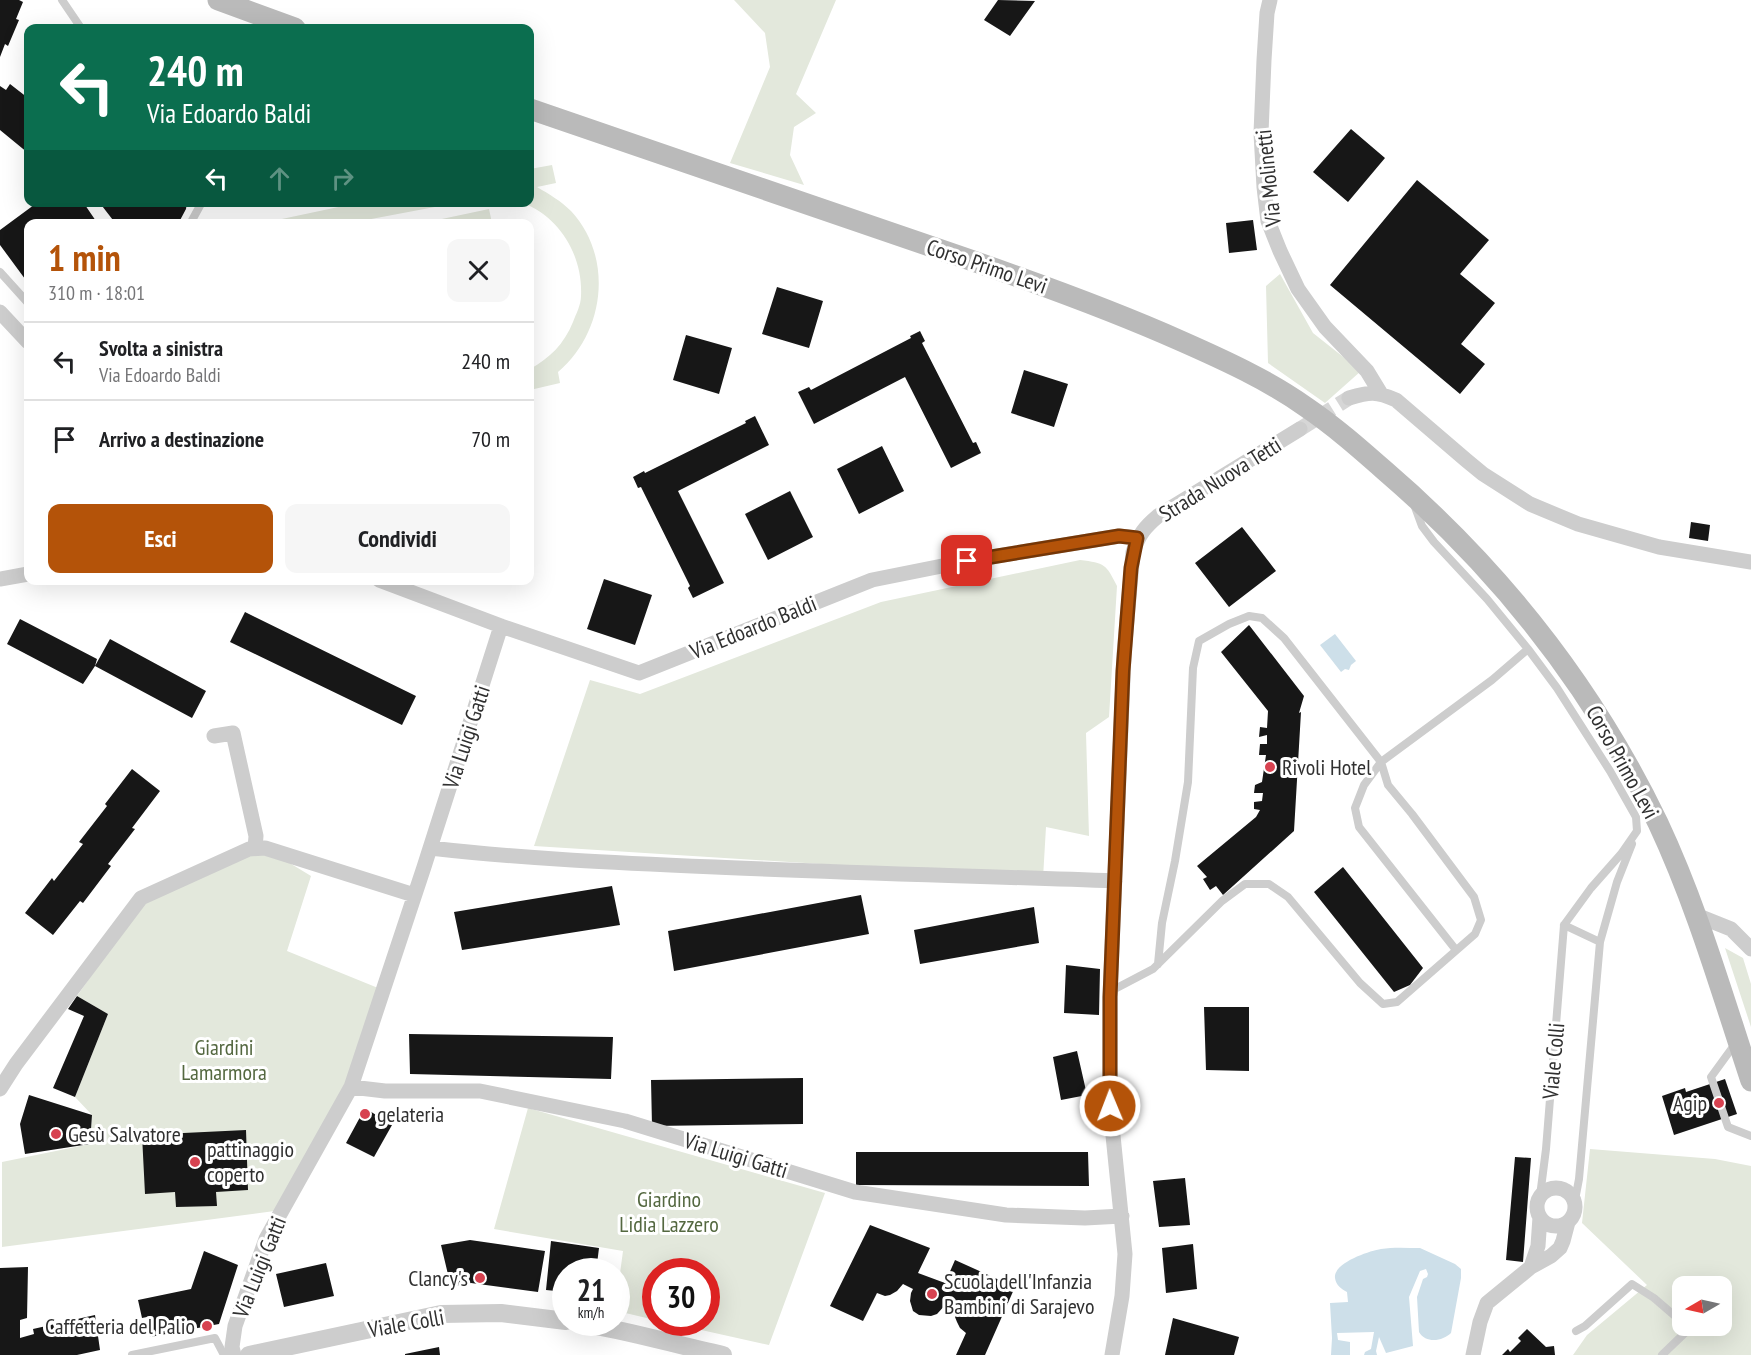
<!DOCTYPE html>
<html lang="it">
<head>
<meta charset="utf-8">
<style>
	:root { --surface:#fff; --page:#f6f6f6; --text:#202124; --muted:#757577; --line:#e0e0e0; --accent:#b45309 }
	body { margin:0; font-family:"PT Sans Narrow",sans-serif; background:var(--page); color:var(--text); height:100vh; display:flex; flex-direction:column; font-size:22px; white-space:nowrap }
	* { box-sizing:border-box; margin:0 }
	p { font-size:20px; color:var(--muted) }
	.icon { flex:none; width:33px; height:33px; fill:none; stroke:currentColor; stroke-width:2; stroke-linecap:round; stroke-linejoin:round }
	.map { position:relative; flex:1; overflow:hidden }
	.side { position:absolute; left:24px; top:219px; width:510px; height:366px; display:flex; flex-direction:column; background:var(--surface); border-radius:12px; box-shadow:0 6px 24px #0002 }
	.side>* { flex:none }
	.hud { position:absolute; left:24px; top:24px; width:510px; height:183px; border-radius:12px; box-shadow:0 6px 24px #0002; background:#0b6e4f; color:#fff; overflow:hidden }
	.needle { width:39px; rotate:261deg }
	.fabs { position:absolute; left:1672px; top:1276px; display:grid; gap:12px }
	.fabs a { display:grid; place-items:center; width:60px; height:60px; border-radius:12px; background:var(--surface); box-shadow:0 6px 24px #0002; font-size:30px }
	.speed { position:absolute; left:552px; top:1258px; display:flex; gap:12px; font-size:30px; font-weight:700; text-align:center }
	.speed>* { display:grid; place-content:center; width:78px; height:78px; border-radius:50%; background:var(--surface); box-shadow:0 6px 24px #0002; line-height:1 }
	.speed small { font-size:15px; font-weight:400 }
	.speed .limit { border:9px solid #d22; background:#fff; color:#111 }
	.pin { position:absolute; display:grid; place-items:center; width:51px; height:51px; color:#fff; margin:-26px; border-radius:12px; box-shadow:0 3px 9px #0006 }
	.me { position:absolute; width:66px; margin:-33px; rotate:359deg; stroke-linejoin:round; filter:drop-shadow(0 0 4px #0008) }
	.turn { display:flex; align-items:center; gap:21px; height:126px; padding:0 24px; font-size:27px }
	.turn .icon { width:78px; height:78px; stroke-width:2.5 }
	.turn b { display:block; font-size:42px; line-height:51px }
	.lanes { display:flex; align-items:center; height:57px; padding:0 24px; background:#0003; justify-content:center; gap:30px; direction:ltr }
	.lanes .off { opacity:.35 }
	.round { display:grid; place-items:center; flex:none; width:63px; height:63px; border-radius:12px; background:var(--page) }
	.overview { display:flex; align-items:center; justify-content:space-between; height:102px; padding:0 24px }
	h1 { font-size:36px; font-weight:600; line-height:45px; color:var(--accent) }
	.primary-button { display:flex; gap:12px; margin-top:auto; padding:12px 24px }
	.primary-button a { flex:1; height:69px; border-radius:12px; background:var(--accent); color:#fff; font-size:24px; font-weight:600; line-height:69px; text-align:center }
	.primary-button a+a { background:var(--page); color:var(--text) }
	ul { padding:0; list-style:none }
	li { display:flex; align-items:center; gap:18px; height:78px; padding:0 24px; border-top:2px solid var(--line) }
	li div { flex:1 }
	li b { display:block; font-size:22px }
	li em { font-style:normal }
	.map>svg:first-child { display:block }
	.green { fill:#e3e8dc; fill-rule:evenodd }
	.water { fill:#cddfe9 }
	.building { fill:#171717 }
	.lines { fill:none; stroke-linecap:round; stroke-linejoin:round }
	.minor-tunnel { stroke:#d6d6d6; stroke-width:15; stroke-dasharray:15 8; stroke-linecap:butt }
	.service { stroke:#cdcdcd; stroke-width:8 }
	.minor { stroke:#cdcdcd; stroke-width:15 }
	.tertiary { stroke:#cdcdcd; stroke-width:18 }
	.secondary { stroke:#bababa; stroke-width:21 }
	.route-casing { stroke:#753606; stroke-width:15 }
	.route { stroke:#b45309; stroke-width:10 }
	.poi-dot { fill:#d74250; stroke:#fff; stroke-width:2 }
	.labels { text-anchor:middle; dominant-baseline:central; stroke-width:6; stroke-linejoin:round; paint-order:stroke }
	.street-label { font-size:22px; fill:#303030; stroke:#fff }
	.poi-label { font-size:22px; fill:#303030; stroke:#fff; text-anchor:start }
	.park-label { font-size:22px; fill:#546840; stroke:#fff }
</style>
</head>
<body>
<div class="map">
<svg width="1751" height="1355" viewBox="0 0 1751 1355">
	<rect width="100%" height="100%" fill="#fff"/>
	<path class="green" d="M734,0H836L796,94L816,113L794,127L790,155L804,185L730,163L770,67L765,33Z
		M552,165L556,183L537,187C549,194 561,201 571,211C614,257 605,333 558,372L560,383L530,390V369C550,358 564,344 573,322C576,314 581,305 581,296C583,256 560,217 523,203L530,202V169Z
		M362,202L456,203L350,223H263Z
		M489,209L492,223H423Z
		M1280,274L1313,333L1361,371L1325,403L1268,363L1266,286Z
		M1080,560C1105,563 1106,564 1117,586L1109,717L1086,733L1089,836L1046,827L1043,878L534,846L590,680L640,694L881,602Z
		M265,848L311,876L287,951L383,990L351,1087L282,1210L2,1247V1162L90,1144L92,1115L75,1097L108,1014L77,996L148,895Z
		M1725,948L1743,958L1751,984V1027Z
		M528,1108L825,1193L769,1345L670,1323H706V1272H656L655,1320L617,1311V1296L623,1251L494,1229Z
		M1590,1149L1715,1159L1751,1166V1355H1573L1587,1335L1647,1285L1582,1223ZM1683,1287H1722V1326H1683Z"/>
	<path class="water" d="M1335,634L1356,661L1351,665L1349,670L1345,669L1341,672L1320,645Z
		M1420,1248L1455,1264L1461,1269V1278L1451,1333C1443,1341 1426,1344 1419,1332L1417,1297L1423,1279L1427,1277L1428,1274L1426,1269L1420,1271L1409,1297L1413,1346L1386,1353L1379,1337L1376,1351L1377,1355H1364L1365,1352L1371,1349L1374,1332L1337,1333L1338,1340L1350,1342V1355H1331L1332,1338L1330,1303L1348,1302L1347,1292C1341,1289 1336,1285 1335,1278C1333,1263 1369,1251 1381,1249C1393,1247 1407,1248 1420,1248Z"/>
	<path class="building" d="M0,0H19L23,2L16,19L19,20L8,46L5,44L0,57Z
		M998,0L1035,1L1010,36L984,20Z
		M10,84L28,98V153L0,130V86L6,90Z
		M1351,129L1385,158L1348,202L1313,172Z
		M1417,180L1489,240L1460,274L1495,303L1461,344L1485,364L1460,394L1330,285Z
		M38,202H83L98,224H28V283L0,245V230Z
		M99,202H187L186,209L178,224H116Z
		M1253,220L1257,250L1229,253L1226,223Z
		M777,287L823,301L809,348L762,334Z
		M920,331L925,341L922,343L973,443L976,442L981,453L951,468L905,377L814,424L798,392L809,387L811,390L911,338L910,336Z
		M686,335L732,348L719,394L673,380Z
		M1024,370L1068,384L1054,427L1011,413Z
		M755,416L769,445L678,491L724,583L693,598L688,588L690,586L641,487L638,488L633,477L644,471L645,473L746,423L745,421Z
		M882,446L904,491L859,514L837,469Z
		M790,491L813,537L768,560L745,514Z
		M1691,522L1710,525L1708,541L1689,538Z
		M1242,527L1276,571L1229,607L1195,563Z
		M604,579L652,595L635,645L587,629Z
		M245,612L416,696L402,725L230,642Z
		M20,619L97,659L95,666L83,684L7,644Z
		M1249,625L1304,696L1299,713L1301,712L1294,831L1223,895L1216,886L1210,890L1203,879L1207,877L1197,866L1256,817L1260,810L1254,809V802L1262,801L1263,793H1254L1255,785L1262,782L1266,755H1259L1260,744H1267V735L1259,737L1260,727L1267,728L1268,711L1221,652Z
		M110,639L206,691L192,718L95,666Z
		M132,769L160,791L132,828L135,829L108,864L111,866L83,903L80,901L53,935L25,913L52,878L54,881L83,844L79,842L107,806L105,804Z
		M1343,867L1423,968L1410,985L1394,992L1314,892Z
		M612,886L620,925L462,950L454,912Z
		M861,895L869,934L674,971L668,931Z
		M1034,907L1039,943L920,964L914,930Z
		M1066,965L1100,969L1099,1015L1064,1013Z
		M77,996L108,1014L75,1097L53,1088L84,1016L68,1009Z
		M1204,1007H1249V1071L1206,1070Z
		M409,1034L613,1037L611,1079L410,1074Z
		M1077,1051L1087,1095L1061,1100L1053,1057Z
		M803,1078V1124L652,1126L651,1080Z
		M1725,1079L1737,1114L1674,1135L1662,1096L1685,1088L1686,1092Z
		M29,1095L92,1115L90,1144L25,1154L20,1124Z
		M365,1108L392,1125L374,1157L346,1143Z
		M246,1130L248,1190L216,1192L217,1206L176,1207L175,1192L145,1194L142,1135Z
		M856,1152H1088L1089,1186L856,1185Z
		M1515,1157L1531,1158L1523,1262L1506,1260Z
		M1185,1178L1190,1225L1159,1227L1153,1181Z
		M870,1225L930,1248L918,1273L945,1283L955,1260L1015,1287L985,1355H956L966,1333L960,1328L957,1322L955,1317V1306L947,1303L937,1314L931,1316L919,1315L913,1311L910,1301L911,1293L913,1289L903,1284L897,1291L890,1295L885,1296L877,1293L863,1321L830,1306Z
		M470,1240L545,1251L538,1292L471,1283L451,1287L441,1245Z
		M551,1241L599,1248L596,1272H566V1292L546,1290Z
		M1193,1244L1197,1289L1166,1293L1162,1248Z
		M204,1251L238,1265L219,1324L150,1337L147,1317L142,1318L138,1300L191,1289Z
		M326,1263L334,1296L284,1307L276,1274Z
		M28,1267L27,1318L20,1320V1338L34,1334L33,1329L95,1315L100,1350L77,1355H0V1268Z
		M1173,1318L1239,1337L1234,1355H1165Z
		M1527,1329L1546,1347L1554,1346L1555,1355H1502L1508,1349L1510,1352L1521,1341L1518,1338Z
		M439,1347L440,1355H405V1354Z"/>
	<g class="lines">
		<path class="minor-tunnel" d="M1300,429L1349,398"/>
		<path class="service" d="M62,0L81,28
			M190,224L202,202
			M0,272L28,303
			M1415,507L1422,526L1434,542L1487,599L1528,649L1557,688L1610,771L1636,817L1637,831L1621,854L1591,888L1564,925
			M1600,942L1617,882L1632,844
			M1158,964L1162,923L1175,861L1188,782L1193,668L1199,641L1229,624L1249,616L1262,618L1284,638L1381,762L1364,785L1355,808L1359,827L1456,950
			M1111,991L1153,969L1222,901L1245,884H1269L1288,897L1360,983L1383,1004L1397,1002L1475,934L1481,920L1474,897L1412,814L1388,785L1381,762L1492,680L1528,649
			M1735,1044L1711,1077L1728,1127L1751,1136
			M1540,1196L1546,1149L1564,925L1600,942L1579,1179L1575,1200
			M1576,1331L1585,1326L1632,1284L1654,1298L1683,1323
			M132,1355L215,1338L224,1355
			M1662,1355L1689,1329L1686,1326"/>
		<path class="minor" d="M1270,0L1267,13L1264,60L1261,133L1264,187L1268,221L1280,251L1298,289L1325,327L1367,371L1381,394
			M0,312L28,342
			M1349,398C1370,392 1376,391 1396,400L1466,460L1483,474L1530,504L1578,524L1659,547L1751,562
			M0,579L28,574
			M379,580L501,626L639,673L872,580L967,561L1119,536L1137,538
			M214,736L233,733L256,836L255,848
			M430,848C525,859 620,863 715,867C848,873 981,876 1115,881
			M1696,915L1731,929L1751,949
			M351,1087L385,1091H480L625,1121L855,1192L1006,1215L1085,1218L1122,1216
			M0,1089L16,1064L141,898L249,849L265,848L414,895
			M1537 1207a19 19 0 1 1 38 0a19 19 0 1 1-38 0Z
			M1531,1267L1538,1246L1540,1217
			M234,1355L232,1347L235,1326L266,1239L351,1087L424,867L501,626
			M1112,1355L1122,1296L1125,1254L1110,1106V997L1124,654L1133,552C1139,534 1145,527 1158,516L1300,429
			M1473,1355L1480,1322L1487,1303L1531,1267L1551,1256L1560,1248L1563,1241L1568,1222"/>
		<path class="tertiary" d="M579,1323C628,1330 675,1345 723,1355
			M249,1355L441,1314L501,1313L566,1321"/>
		<path class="secondary" d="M218,0L295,28
			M530,109C669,156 808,204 947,252C1026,279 1105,307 1181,341C1224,360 1268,380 1306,407C1334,426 1359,448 1384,470C1498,568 1592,686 1658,823C1697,906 1722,994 1751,1081"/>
	</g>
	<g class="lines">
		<defs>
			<path id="route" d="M967,561L1119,536L1137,538L1131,568L1123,671L1110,997V1106"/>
		</defs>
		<use href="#route" class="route-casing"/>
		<use href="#route" class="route"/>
	</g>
	<g class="poi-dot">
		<circle cx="1270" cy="767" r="6"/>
		<circle cx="1719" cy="1103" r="6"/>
		<circle cx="365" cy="1114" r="6"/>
		<circle cx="56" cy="1134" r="6"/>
		<circle cx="195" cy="1162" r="6"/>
		<circle cx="480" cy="1278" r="6"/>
		<circle cx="932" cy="1294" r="6"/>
		<circle cx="207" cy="1326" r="6"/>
	</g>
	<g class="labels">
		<g class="street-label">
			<text transform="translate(1268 178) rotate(-96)">Via Molinetti</text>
			<text transform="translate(987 266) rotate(19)">Corso Primo Levi</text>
			<text transform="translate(1220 479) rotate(-32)">Strada Nuova Tetti</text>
			<text transform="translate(753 627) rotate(-22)">Via Edoardo Baldi</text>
			<text transform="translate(466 737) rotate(-72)">Via Luigi Gatti</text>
			<text transform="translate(1623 762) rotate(61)">Corso Primo Levi</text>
			<text transform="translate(1553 1061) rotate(-85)">Viale Colli</text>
			<text transform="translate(736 1155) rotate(17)">Via Luigi Gatti</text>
			<text transform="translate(259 1267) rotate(-68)">Via Luigi Gatti</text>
			<text transform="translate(406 1323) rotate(-10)">Viale Colli</text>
		</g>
		<g class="poi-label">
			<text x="1282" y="767">Rivoli Hotel</text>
			<text x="1707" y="1103" text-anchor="end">Agip</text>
			<text x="377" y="1114">gelateria</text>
			<text x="68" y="1134">Gesù Salvatore</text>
			<text x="207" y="1149">pattinaggio<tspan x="207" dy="25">coperto</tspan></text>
			<text x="468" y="1278" text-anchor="end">Clancy's</text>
			<text x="944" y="1281">Scuola dell'Infanzia<tspan x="944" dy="25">Bambini di Sarajevo</tspan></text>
			<text x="195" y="1326" text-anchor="end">Caffetteria del Palio</text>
		</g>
		<g class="park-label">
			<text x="224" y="1047">Giardini<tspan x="224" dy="25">Lamarmora</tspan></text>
			<text x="669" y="1199">Giardino<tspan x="669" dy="25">Lidia Lazzero</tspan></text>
		</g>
	</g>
</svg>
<div class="fabs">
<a><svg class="needle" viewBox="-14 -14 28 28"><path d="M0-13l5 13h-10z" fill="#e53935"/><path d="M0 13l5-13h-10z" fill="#757577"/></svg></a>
</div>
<div class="speed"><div>21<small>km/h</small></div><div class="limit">30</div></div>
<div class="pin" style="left:967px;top:561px;background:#d93025"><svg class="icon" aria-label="arrive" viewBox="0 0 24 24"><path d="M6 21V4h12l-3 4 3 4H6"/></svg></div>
<svg class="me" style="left:1110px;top:1106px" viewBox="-20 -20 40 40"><circle r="17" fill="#b45309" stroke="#fff" stroke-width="3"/><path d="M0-11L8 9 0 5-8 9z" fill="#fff"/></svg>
<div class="hud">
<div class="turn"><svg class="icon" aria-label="left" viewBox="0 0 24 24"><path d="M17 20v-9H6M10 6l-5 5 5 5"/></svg><div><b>240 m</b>Via Edoardo Baldi</div></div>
<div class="lanes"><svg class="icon" aria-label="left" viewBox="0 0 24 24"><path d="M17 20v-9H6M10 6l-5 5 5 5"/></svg><svg class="icon off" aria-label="ahead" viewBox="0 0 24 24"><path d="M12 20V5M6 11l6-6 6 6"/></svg><svg class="icon off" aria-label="right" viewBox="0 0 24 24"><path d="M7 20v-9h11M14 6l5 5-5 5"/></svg></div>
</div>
<section class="side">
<div class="overview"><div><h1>1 min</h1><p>310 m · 18:01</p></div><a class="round"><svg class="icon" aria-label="close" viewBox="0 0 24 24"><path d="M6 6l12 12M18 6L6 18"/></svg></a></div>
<ul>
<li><svg class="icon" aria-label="left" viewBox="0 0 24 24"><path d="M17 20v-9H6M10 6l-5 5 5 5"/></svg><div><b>Svolta a sinistra</b><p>Via Edoardo Baldi</p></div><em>240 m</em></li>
<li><svg class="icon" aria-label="arrive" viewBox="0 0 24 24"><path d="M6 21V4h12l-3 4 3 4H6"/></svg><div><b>Arrivo a destinazione</b></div><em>70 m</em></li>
</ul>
<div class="primary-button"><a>Esci</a><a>Condividi</a></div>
</section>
</div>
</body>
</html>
